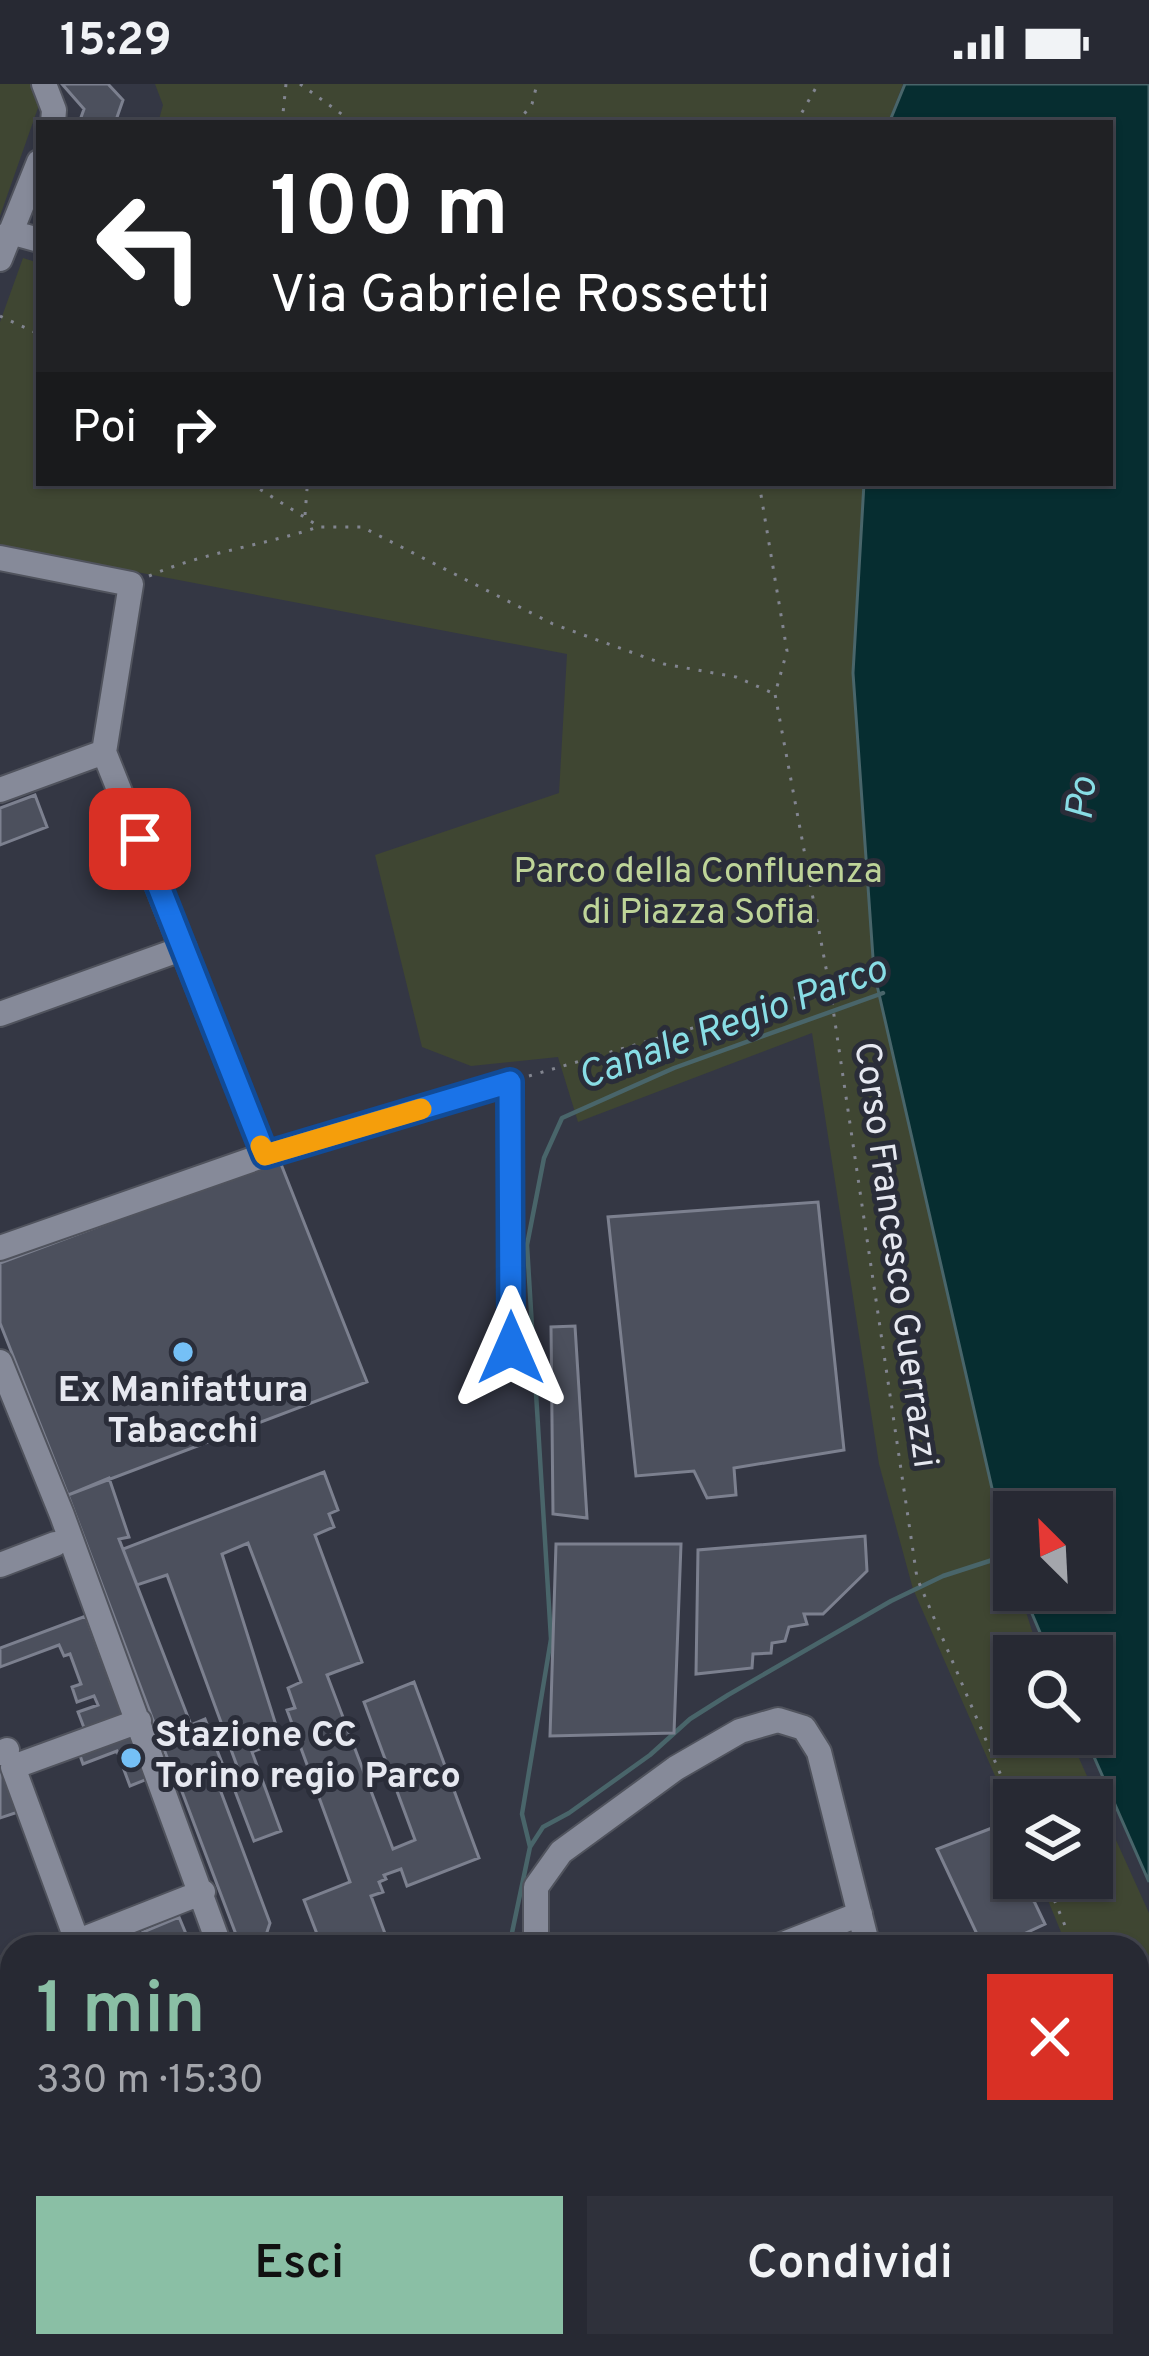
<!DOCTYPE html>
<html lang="it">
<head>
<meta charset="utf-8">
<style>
	:root { --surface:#272933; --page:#2f313b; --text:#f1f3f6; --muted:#a4a6ac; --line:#43454e; --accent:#8abfa5 }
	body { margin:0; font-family:Overpass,sans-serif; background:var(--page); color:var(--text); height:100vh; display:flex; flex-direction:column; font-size:45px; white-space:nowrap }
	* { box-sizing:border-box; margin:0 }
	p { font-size:39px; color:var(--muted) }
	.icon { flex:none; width:66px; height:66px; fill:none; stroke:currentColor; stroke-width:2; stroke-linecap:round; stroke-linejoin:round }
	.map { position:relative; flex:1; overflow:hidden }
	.details { position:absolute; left:0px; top:1851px; width:1149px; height:423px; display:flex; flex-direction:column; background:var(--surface); border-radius:36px 36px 0 0; box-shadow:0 3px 9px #0004,0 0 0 3px var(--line) }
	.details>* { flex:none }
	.guide { position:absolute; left:36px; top:36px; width:1077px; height:366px; border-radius:0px; box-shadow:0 3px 9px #0004,0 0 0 3px var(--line); background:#202124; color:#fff; overflow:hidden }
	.needle { width:78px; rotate:336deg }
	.tools { position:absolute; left:993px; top:1407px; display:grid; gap:24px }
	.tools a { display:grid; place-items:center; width:120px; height:120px; border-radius:0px; background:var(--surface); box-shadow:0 3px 9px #0004,0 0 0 3px var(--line); font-size:60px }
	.pin { position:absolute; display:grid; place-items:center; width:102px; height:102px; color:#fff; margin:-51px; border-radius:24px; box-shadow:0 6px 18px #0006 }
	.me { position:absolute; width:132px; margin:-66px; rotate:0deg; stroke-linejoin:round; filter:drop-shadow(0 0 9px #0008) }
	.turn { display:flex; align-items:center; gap:42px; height:252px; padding:0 36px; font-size:54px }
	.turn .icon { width:156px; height:156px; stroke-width:2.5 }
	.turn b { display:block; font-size:84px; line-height:102px }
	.then { display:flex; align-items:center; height:114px; padding:0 36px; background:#0003; gap:24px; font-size:45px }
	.round { display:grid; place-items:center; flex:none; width:126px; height:126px; border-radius:0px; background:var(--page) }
	.overview { display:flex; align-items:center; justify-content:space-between; height:204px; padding:0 36px }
	h1 { font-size:72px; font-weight:600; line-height:90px; color:var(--accent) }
	.button { display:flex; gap:24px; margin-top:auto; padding:24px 36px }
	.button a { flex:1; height:138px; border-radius:0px; background:var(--accent); color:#111; font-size:48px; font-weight:600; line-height:138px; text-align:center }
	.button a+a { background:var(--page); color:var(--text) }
	.status { display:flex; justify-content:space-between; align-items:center; height:84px; padding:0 60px; background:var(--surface); direction:ltr }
	.status svg { height:33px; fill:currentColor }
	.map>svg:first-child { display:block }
	.green { fill:#3f4632 }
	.water { fill:#062d30; stroke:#49656a; stroke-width:3 }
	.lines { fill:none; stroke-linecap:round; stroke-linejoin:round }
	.stream { stroke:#49656a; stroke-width:4.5 }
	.canal { stroke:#062d30; stroke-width:18 }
	.building { fill:#4c505d; stroke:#7c808f; stroke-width:3 }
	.minor-casing { stroke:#50535d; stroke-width:28 }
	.path { stroke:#828590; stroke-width:3; stroke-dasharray:3 9; stroke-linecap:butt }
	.minor { stroke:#868a99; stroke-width:24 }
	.route-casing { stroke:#114b97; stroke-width:30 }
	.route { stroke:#1a73e8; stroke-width:21 }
	.slow { stroke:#f59e0b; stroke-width:21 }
	.poi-dot { fill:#75c0f6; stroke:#2a2d39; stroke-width:4.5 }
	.labels { text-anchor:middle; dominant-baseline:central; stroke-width:10; stroke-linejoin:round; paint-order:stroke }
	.park-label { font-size:36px; fill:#bed498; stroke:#2a2d39 }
	.street-label { font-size:36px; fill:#e6e8f0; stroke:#2a2d39 }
	.poi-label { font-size:36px; font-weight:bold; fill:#e6e8f0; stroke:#2a2d39 }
	.water-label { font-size:39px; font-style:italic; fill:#88dde5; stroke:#2a2d39 }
</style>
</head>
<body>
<div class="status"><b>15:29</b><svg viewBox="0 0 49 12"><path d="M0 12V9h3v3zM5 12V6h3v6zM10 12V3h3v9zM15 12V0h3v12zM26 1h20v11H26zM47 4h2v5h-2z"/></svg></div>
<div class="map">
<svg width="1149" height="2272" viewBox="0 0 1149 2272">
	<rect width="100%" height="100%" fill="#343744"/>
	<path class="green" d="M0,0H31L39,21L0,132Z
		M155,0H903L888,39H158L163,21Z
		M23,174L39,179V399H865L853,589L874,888L1014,1492V1506H1019L1040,1572H1014V1650H1068L1149,1829V2020L1137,1999V1863H1067L1039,1794H1092V1716H1014V1735L913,1505L879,1380L812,949L578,1038L558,973L471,982L422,963L375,771L559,709L567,570L0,462V238Z
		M0,2102L12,2135V2262H58L62,2272H0Z"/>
	<path class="water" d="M905,0H1149V1798L1084,1650H1092V1572H1050L1022,1506H1092V1428H1014V1487L1007,1470L874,888L853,589L864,399H1110V39H889Z"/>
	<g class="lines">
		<path class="stream" d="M530,1763L522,1730L551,1555L527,1161L544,1074L562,1034L674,984L883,909
			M509,1863L530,1763L543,1743L569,1729L650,1671L690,1635L728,1611L891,1517L943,1492L1014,1469"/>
		<path class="canal" d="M1137,1894L1149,1890"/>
	</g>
	<path class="building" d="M62,0H108L123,16L115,39H79L84,25Z
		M35,711L47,743L0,761V724Z
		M279,1075L367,1298L68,1411L0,1239V1179Z
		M818,1118L844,1366L734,1384L736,1411L707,1414L694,1387L636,1392L608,1133Z
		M575,1242L587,1434L553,1430L551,1243Z
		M324,1388L338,1426L329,1430L334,1443L315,1451L362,1578L327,1591L393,1765L415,1756L364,1618L414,1598L479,1774L407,1802L401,1785L384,1791L386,1795L379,1798L383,1808L371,1812L390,1863H322L304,1816L350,1798L287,1626L295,1624L288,1604L301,1598L248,1459L222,1470L281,1657L252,1668L281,1747L254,1757L227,1686L237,1682L167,1491L137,1501L123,1465Z
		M109,1394L129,1453L119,1455L191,1641L205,1635L222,1679L176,1697L68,1411Z
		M865,1452L867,1487L823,1530H804L807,1540L789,1543L785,1557L772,1559L771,1569L753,1570L752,1584L696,1590L698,1466Z
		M556,1460H681L674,1649L550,1652Z
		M86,1532L124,1635L86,1649L78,1628L98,1621L94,1612L77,1618L72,1603L81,1600L70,1570L64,1572L59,1561L0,1583V1564Z
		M131,1643L150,1694L130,1702L117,1667L83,1680L77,1663Z
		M0,1676L24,1726L0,1734Z
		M212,1684L270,1839L266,1851L240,1861L178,1697Z
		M992,1744L1022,1814L1034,1817L1045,1840L996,1863H983L937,1765Z
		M179,1833L191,1862L176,1863L172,1852L160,1857L162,1863H149L143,1848Z
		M218,2262H271L270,2271L240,2268V2272H217Z"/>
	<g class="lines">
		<defs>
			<path id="minor" d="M44,0L54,26L53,39
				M10,148L39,156
				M0,175L39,78
				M0,474L131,500L104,668L265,1071
				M0,706L104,668
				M0,930L184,864
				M0,1164L265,1071L510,998L511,1264
				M0,1278L62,1431L220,1863
				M0,1481L55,1460
				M0,1669L7,1666
				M77,1857L13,1683L139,1637
				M66,1862L203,1808
				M536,1863V1803L561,1768L676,1684L740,1647L778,1636L804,1644L819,1668L868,1863
				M776,1863L860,1830
				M0,1887L12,1882
				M0,2074L12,2105
				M73,2262L77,2272
				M756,2262L759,2272
				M929,2262L932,2272
				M1085,2262L1088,2272
				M205,2272L206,2262
				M625,2272L628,2262
				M834,2272L860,2262"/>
		</defs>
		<use href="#minor" class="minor-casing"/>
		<path class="path" d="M300,0L354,39
			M282,39L286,0
			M517,39L532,20L537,0
			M796,39L818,0
			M0,232L39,250
			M250,399L320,443H362L553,540L664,580L736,593L775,610
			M759,399L787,567L775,610L831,911L917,1494L1014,1722
			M305,431L307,405
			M149,492C204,468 262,462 318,443
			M529,992L829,904
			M1045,1794L1074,1863
			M1137,1981L1149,2001"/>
		<use href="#minor" class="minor"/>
	</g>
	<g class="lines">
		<defs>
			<path id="route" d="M140,755L265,1071L510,998L511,1264"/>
		</defs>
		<use href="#route" class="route-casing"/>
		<use href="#route" class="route"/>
		<path class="slow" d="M261,1062L265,1071L421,1025"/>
	</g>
	<g class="poi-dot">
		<circle cx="183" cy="1268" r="12"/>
		<circle cx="131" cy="1674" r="12"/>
	</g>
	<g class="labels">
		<g class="park-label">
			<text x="698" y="789">Parco della Confluenza<tspan x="698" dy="41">di Piazza Sofia</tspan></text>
		</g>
		<g class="street-label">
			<text transform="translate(894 1171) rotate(82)">Corso Francesco Guerrazzi</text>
		</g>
		<g class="poi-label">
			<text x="183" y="1308">Ex Manifattura<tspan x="183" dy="41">Tabacchi</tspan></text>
			<text x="155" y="1653" text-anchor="start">Stazione CC<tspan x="155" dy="41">Torino regio Parco</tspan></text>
		</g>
		<g class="water-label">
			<text transform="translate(1084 715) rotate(-84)">Po</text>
			<text transform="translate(733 941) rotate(-20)">Canale Regio Parco</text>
		</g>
	</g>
</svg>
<div class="tools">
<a><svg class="needle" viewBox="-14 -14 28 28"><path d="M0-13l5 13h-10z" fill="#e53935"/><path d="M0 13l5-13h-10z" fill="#a4a6ac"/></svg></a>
<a><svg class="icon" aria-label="search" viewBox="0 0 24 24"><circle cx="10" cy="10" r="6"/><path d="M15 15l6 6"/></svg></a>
<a><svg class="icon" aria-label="layers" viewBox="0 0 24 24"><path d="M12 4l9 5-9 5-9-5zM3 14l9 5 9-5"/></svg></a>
</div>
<div class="pin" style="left:140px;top:755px;background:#d93025"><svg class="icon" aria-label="arrive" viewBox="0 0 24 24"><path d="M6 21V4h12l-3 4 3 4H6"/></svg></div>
<svg class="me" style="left:511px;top:1264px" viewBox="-20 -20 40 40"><path d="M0-17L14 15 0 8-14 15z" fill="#1a73e8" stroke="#fff" stroke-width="4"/></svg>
<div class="guide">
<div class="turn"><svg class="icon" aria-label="left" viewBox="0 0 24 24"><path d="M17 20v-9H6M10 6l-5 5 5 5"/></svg><div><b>100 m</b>Via Gabriele Rossetti</div></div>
<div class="then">Poi<svg class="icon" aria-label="right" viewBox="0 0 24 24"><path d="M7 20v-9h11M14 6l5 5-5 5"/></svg></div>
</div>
<section class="details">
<div class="overview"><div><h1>1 min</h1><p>330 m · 15:30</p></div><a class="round" style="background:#d93025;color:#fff"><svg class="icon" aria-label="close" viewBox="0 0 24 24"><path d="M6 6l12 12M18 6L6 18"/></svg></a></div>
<div class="button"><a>Esci</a><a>Condividi</a></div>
</section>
</div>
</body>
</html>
